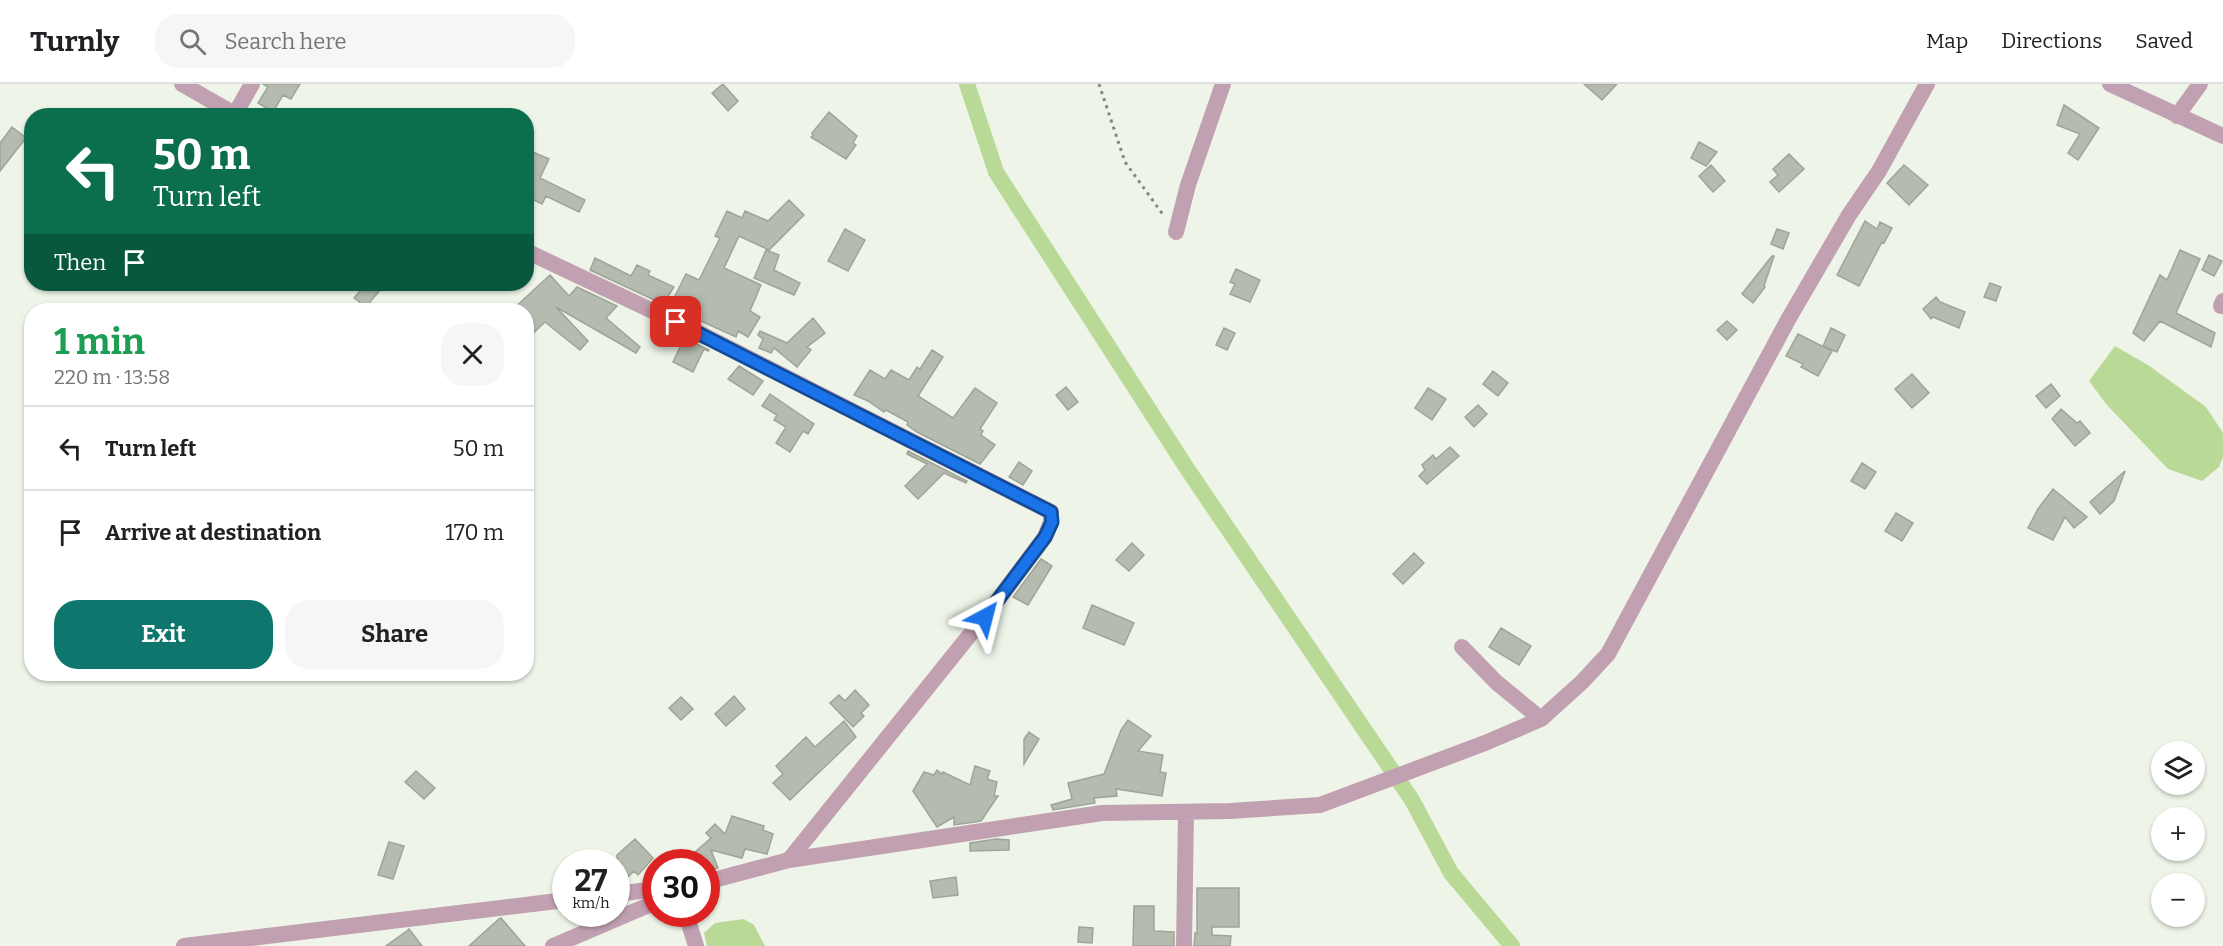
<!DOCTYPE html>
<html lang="en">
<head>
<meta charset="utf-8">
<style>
	:root { --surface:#fff; --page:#f6f6f6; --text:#202124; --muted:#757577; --line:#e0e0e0; --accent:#0f766e }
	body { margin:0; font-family:Bitter,serif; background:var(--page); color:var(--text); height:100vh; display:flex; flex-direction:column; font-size:22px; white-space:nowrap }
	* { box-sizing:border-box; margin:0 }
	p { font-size:20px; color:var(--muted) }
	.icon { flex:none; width:33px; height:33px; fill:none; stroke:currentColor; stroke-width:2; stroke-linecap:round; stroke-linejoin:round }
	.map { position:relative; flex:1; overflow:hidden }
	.details { position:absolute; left:24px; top:219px; width:510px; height:378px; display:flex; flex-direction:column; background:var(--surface); border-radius:24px; box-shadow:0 2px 4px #0004 }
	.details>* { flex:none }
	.hud { position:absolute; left:24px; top:24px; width:510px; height:183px; border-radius:24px; box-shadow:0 2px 4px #0004; background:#0b6e4f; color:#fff; overflow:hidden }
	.buttons { position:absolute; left:2151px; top:657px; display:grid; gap:12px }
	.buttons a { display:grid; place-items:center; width:54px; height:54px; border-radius:50%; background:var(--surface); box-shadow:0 2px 4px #0004; font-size:30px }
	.speed { position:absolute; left:552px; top:765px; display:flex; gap:12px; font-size:30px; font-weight:700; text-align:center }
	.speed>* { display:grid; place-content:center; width:78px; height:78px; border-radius:50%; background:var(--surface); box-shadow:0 2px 4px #0004; line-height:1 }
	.speed small { font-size:15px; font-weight:400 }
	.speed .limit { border:9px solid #d22; background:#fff; color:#111 }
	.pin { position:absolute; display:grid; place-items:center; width:51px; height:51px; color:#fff; margin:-26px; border-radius:12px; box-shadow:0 3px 9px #0006 }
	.me { position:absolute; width:66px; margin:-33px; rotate:38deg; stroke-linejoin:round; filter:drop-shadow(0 0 4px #0008) }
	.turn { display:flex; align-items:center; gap:21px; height:126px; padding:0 30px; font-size:27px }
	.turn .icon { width:78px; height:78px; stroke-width:2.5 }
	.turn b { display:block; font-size:42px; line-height:51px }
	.then { display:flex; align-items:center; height:57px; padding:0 30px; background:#0003; gap:12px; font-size:22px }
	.round { display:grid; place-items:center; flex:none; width:63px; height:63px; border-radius:24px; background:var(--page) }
	.headline { display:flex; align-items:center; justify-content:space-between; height:102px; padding:0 30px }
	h1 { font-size:36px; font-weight:700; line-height:45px; color:#1e9e55 }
	.primary-button { display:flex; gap:12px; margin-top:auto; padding:12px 30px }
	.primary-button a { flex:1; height:69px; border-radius:24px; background:var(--accent); color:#fff; font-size:24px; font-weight:700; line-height:69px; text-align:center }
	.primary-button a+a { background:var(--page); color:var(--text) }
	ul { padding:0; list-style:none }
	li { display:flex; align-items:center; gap:18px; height:84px; padding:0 30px; border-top:2px solid var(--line) }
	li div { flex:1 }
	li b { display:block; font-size:22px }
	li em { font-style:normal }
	header { display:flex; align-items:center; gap:36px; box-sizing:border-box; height:84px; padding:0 30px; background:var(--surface); border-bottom:2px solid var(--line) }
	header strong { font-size:28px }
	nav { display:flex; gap:33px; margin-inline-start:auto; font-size:21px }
	.search { width:420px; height:54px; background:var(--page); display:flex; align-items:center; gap:15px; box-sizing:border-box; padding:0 21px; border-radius:24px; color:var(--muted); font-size:22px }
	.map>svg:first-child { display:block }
	.water { fill:#b9d996 }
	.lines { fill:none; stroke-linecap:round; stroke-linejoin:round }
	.canal { stroke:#b9d996; stroke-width:16 }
	.building { fill:#b5bbaf; stroke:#9ea498; stroke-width:1.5 }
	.path { stroke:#83877f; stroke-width:3; stroke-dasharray:3 4.5; stroke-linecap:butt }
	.minor { stroke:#c1a1b1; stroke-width:16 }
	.route-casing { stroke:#114b97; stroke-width:15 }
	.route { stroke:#1a73e8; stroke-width:10 }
</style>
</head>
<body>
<header>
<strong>Turnly</strong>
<div class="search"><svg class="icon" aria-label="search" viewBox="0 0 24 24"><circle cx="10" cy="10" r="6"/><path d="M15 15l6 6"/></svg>Search here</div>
<nav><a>Map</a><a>Directions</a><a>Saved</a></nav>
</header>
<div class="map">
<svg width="2223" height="862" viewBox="0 0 2223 862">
	<rect width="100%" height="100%" fill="#eef5e8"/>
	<path class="water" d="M2115,262L2148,281L2206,323L2223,349V373L2219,383L2202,397L2168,385L2107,321L2089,297Z
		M744,835L754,841L765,862H707L704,849L715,839Z"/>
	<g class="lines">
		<path class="canal" d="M967,0L996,88L1188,386L1412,716L1451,789L1512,862"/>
	</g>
	<path class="building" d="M263,0H300L291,15L283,11L273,28L258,19L268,3Z
		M723,0L738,17L728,27L712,9Z
		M1584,0H1617L1602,16Z
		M2064,21L2099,44L2078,76L2068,69L2080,50L2057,41Z
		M829,28L857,52L853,59L856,61L846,75L811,53L813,51L812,49Z
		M12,43L26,54L0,87V59Z
		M1699,58L1717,68L1706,82L1691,74Z
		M526,65L549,75L540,94L585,116L579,128L546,112L542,120L530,114L526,121Z
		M1789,70L1804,85L1779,108L1770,98L1778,91L1773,85Z
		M1711,81L1725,97L1713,108L1699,92Z
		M1904,81L1928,101L1909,121L1887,99Z
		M789,116L804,131L769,166L739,152L724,184L761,201L750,227L760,233L748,253L738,247L736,253L690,232L692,225L673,216L686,190L699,196L720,154L715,152L727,127L742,134L745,127L768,137Z
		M1865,137L1877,145L1880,138L1892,144L1884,159L1882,158L1859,202L1837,191Z
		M845,145L865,156L848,187L828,177Z
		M1777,145L1789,149L1783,165L1771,160Z
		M766,166L779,171L774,186L800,199L794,211L754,194Z
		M2180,166L2200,175L2176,229L2215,249L2211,263L2160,237L2144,257L2133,249L2160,191L2167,196Z
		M2209,171L2222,177L2214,192L2202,186Z
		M1772,172H1774L1764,202L1765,203L1753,219L1742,210Z
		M595,174L631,192L637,181L650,187L648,191L674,203L663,220L590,186Z
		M1236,185L1260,196L1250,218L1230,210L1235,200L1230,198Z
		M550,191L569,212L577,203L617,222L606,234L640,263L636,269L556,223L588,257L580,266L545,238L526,256V226H512Z
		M1990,199L2001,203L1996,217L1984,213Z
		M366,200H385L366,223L354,214Z
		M1936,213L1940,218L1965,228L1959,244L1933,233L1931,235L1923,225Z
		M813,234L825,249L807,263L811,266L797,283L774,264L771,269L759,264L763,255L758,251L760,247L787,259Z
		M1727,237L1737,246L1727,256L1717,246Z
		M1224,244L1235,249L1227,266L1216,261Z
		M1831,244L1845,251L1837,268L1823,262Z
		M1798,250L1832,267L1818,292L1801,283L1803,280L1786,272Z
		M680,252L709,266L708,267L704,265L693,288L673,278L682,259L678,257Z
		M932,266L943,273L918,312L953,334L975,304L997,319L980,345L983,347L981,351L995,361L980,380L917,348L907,341L908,338L886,326L884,328L868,317L854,311L870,286L885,295L891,286L909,296L917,283L920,285Z
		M739,282L763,297L753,311L728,295Z
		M1493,287L1508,299L1498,312L1483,300Z
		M1912,290L1929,309L1912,324L1895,305Z
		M2051,300L2060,312L2046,324L2036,312Z
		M1066,303L1078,318L1068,326L1056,311Z
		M1428,304L1446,315L1432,336L1415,324Z
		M770,310L814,340L808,350L803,347L790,368L776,359L786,343L774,336L777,331L762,322Z
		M1478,321L1487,330L1474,343L1465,333Z
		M2061,325L2077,339L2080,337L2090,349L2075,362L2052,335Z
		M1450,363L1459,372L1427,400L1419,392L1425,386L1422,381L1433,371L1436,375Z
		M908,367L967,397L966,399L944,389L918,415L905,402L927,380L907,370Z
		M1019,378L1032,387L1023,401L1009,393Z
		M1862,379L1876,388L1865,405L1851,397Z
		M2125,387L2114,417L2100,430L2090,418Z
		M2053,405L2087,433L2074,444L2065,433L2053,456L2028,444L2038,425Z
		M1896,429L1913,439L1902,457L1885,447Z
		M1132,459L1144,471L1129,487L1116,476Z
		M1414,469L1424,479L1403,500L1393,490Z
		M1041,475L1052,482L1028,521L1013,513Z
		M1092,521L1134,539L1124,561L1083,544Z
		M1501,544L1531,562L1519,581L1489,563Z
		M855,606L869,621L861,629L864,632L853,643L830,619L839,611L845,617Z
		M734,612L745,625L726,642L715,630Z
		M681,613L693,625L681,636L669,624Z
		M1128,636L1151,652L1138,667L1163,671L1160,688L1166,689L1162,712L1116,705L1117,712L1094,714L1095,719L1053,726L1051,721L1072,715L1068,699L1104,690L1121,646Z
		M844,637L856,653L790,716L773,699L783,690L776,682L806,653L815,663Z
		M1029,648L1039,655L1024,680V655Z
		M975,682L990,687L987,695L997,698L994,712H998L981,737L954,741V733L937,743L913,707L924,688L934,691L937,686L942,690L943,688L970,701Z
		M416,687L435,704L424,715L405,698Z
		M732,732L764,742L763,746L773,750L767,770L745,765L742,774L711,766L718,784L712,786L695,768L711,754L706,749L715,740L725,750Z
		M635,755L653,774L638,791L634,787L622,799H617V771Z
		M996,755L1009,756V766L970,767V759Z
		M389,758L404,762L393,795L378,791Z
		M956,793L958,811L933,814L930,797Z
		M1197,804H1239V843H1212V851L1231,852L1230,862H1194L1195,849L1197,850Z
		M1134,822H1154V847L1174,848V862H1133Z
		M501,834L525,862H469L499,835Z
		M1079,843L1093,844L1092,859L1078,858Z
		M409,845L422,862H386L408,846Z"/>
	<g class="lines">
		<path class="path" d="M1099,0L1125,78L1164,132"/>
		<path class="minor" d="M182,0L238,32
			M2110,0L2223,52
			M235,30L252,0
			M2177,32L2200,0
			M1176,148L1188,101L1223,0
			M526,167L697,248L1051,428V438L1045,453L997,517L789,776
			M2221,222L2223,217
			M1462,563L1496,598L1541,635
			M706,798L789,776L1102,729L1230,727L1320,721L1485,659L1541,635L1582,598L1608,570L1789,234L1849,131L1879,87L1927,0
			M616,810L656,805
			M686,830L696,862
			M184,862L566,816
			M553,862L656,818
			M1184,862L1186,728"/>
	</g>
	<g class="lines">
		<defs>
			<path id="route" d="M676,238L1051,428L1052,438L1045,453L985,533"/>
		</defs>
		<use href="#route" class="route-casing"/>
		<use href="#route" class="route"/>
	</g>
</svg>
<div class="buttons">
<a><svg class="icon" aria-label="layers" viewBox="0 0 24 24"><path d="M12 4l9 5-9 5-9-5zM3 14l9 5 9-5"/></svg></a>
<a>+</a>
<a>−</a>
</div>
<div class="speed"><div>27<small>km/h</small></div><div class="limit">30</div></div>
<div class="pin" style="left:676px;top:238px;background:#d93025"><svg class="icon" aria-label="arrive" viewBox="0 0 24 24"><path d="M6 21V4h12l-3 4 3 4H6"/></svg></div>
<svg class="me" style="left:985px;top:533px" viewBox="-20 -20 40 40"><path d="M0-17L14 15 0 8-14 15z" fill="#1a73e8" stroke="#fff" stroke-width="4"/></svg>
<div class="hud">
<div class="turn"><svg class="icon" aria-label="left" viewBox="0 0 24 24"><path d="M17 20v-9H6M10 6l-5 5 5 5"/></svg><div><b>50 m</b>Turn left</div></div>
<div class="then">Then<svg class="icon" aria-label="arrive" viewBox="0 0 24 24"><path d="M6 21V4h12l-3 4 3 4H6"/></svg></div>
</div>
<section class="details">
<div class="headline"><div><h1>1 min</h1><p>220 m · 13:58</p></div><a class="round"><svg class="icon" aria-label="close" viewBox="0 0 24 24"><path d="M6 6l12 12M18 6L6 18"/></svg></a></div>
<ul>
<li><svg class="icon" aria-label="left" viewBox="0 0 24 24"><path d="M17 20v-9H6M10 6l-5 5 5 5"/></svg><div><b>Turn left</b></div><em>50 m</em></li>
<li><svg class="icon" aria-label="arrive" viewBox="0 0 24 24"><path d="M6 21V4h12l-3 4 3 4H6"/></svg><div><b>Arrive at destination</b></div><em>170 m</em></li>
</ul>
<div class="primary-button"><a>Exit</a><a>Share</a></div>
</section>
</div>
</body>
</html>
